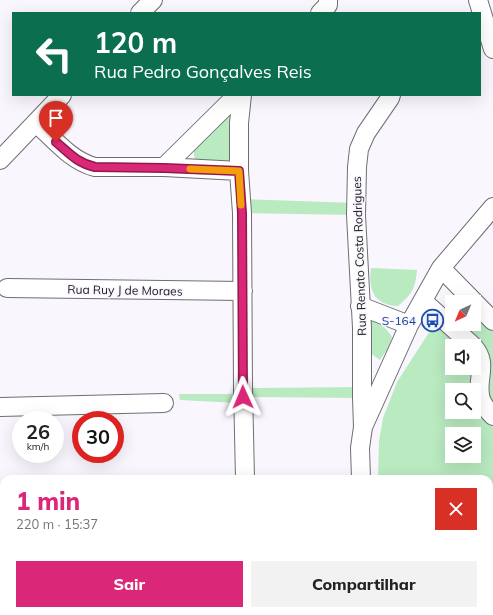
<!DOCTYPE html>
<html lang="pt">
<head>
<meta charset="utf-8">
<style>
	:root { --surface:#fff; --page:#f2f2f2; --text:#222; --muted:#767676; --accent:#db2777 }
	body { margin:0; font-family:Mulish,sans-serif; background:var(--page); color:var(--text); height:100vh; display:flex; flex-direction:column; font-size:15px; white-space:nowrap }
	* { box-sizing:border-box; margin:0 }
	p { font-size:13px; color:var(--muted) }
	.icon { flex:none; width:22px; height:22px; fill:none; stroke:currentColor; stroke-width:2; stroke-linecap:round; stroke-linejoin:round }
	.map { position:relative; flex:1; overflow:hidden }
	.drawer { position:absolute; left:0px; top:475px; width:493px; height:140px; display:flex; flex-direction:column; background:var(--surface); border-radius:12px 12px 0 0; box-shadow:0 4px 16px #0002 }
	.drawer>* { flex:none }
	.guide { position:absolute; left:12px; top:12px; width:469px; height:84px; border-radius:0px; box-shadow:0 4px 16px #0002; background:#0b6e4f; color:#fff; overflow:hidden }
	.needle { width:26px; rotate:224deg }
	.tools { position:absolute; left:445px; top:295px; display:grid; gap:8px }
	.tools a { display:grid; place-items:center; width:36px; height:36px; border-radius:0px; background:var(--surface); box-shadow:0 4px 16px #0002; font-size:20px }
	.speed { position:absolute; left:12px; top:411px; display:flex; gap:8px; font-size:20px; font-weight:700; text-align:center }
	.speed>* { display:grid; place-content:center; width:52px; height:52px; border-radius:50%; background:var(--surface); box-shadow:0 4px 16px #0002; line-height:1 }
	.speed small { font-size:10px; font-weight:400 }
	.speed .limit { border:6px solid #d22; background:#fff; color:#111 }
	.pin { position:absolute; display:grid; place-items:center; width:34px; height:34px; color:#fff; margin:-41px -17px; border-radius:50% 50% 50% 0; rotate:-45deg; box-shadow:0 0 4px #0007 }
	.pin .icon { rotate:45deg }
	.me { position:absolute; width:44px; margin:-22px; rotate:359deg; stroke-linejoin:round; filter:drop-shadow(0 0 3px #0008) }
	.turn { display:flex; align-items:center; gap:14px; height:84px; padding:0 16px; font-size:18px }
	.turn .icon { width:52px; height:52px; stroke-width:2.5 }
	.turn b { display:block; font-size:28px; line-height:34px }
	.round { display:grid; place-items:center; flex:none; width:42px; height:42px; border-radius:0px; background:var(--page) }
	.overview { display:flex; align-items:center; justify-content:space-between; height:68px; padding:0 16px }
	h1 { font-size:24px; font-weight:800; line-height:30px; color:var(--accent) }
	.cta { display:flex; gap:8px; margin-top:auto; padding:8px 16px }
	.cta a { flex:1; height:46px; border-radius:0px; background:var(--accent); color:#fff; font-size:16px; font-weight:800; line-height:46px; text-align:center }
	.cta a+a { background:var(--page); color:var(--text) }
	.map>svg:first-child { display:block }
	.green { fill:#b9eac0; fill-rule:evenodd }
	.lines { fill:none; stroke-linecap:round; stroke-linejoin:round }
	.minor-casing { stroke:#706d74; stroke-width:20 }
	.minor { stroke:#fff; stroke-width:18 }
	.route-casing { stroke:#8e194d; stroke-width:10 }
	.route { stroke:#db2777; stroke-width:7 }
	.slow { stroke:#f59e0b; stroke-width:7 }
	.labels { text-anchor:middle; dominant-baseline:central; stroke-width:3; stroke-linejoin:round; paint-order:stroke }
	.street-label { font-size:12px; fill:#212023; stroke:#f9f6fe }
	.transit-label { font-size:12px; fill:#164399; stroke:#f9f6fe; text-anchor:end }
</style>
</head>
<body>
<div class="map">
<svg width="493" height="615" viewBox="0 0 493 615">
	<rect width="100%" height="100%" fill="#f9f6fe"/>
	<path class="green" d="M222,112L233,113L234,161L195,162L193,145Z
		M241,199L356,203V215L242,213Z
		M371,268L417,270C415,289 413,293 398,306C374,305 368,290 371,268Z
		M458,290L471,302H452V324H474V305L493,325V615H482L478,611H489V479H378L379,441L383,418L397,382L448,303ZM452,346H474V368H452ZM452,390H474V412H452ZM452,434H474V456H452Z
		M370,320C381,323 386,328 392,337L388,348L380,360L370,353Z
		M362,387V398L243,397V388Z
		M179,394H237V403L180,400Z"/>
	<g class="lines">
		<defs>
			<path id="minor" d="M478,0L493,49
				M140,13L153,0
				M320,13L328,5V0
				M242,95L239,123V171L242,213L243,388L245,479
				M36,123C54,139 71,161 95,167H164L239,171
				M0,160L62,95
				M164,167L237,95
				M441,268L493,321
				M7,288L243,291
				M423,301L473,346
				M360,306L409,325
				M474,347C488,364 477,377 480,395C481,403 488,411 493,416
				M0,407L164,403
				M363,427L362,398V328L356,215L357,167L359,149L366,133L390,98L391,95
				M361,479L360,448L363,427L409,325L441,268L493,207
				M0,531H4
				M152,611V615
				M398,611L406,615
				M361,615V611"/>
		</defs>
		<use href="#minor" class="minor-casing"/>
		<use href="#minor" class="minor"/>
	</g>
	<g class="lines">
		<defs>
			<path id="route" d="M56,142C69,153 77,163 95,167L164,168L239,171L242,213L243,397"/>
		</defs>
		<use href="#route" class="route-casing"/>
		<use href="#route" class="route"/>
		<path class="slow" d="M190,169L239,171L241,205"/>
	</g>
	<defs>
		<symbol id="bus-ring" viewBox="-11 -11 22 22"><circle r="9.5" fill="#f9f6fe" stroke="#1a4fb4" stroke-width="1.5"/><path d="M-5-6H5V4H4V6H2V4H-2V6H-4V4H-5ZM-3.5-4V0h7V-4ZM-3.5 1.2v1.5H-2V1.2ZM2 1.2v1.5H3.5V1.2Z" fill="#1a4fb4"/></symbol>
	</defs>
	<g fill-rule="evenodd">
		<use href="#bus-ring" x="420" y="308" width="25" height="25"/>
	</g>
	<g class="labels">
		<g class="street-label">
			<text transform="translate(359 256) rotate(-92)">Rua Renato Costa Rodrigues</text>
			<text transform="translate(125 290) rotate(1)">Rua Ruy J de Moraes</text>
		</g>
		<g class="transit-label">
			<text x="416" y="320">S-164</text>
		</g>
	</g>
</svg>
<div class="tools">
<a><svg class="needle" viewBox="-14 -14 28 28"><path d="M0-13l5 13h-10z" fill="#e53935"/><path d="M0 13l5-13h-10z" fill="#767676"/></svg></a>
<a><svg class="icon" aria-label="sound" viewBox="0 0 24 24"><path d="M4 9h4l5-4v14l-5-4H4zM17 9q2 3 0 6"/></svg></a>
<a><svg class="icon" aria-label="search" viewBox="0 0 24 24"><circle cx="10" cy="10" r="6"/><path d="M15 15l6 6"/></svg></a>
<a><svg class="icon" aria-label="layers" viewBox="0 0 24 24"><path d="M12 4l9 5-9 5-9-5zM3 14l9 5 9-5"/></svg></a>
</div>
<div class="speed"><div>26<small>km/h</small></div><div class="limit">30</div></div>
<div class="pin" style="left:56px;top:142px;background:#d93025"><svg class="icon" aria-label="arrive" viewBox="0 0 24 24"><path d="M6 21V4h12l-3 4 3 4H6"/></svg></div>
<svg class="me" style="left:243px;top:397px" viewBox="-20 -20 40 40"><path d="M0-17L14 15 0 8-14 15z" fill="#db2777" stroke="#fff" stroke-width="4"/></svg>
<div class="guide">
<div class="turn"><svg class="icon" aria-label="left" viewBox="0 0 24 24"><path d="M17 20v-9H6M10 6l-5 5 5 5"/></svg><div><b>120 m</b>Rua Pedro Gonçalves Reis</div></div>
</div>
<section class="drawer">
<div class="overview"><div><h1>1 min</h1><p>220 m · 15:37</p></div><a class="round" style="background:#d93025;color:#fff"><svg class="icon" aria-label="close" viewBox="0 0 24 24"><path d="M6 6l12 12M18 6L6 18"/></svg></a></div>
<div class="cta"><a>Sair</a><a>Compartilhar</a></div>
</section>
</div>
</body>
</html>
